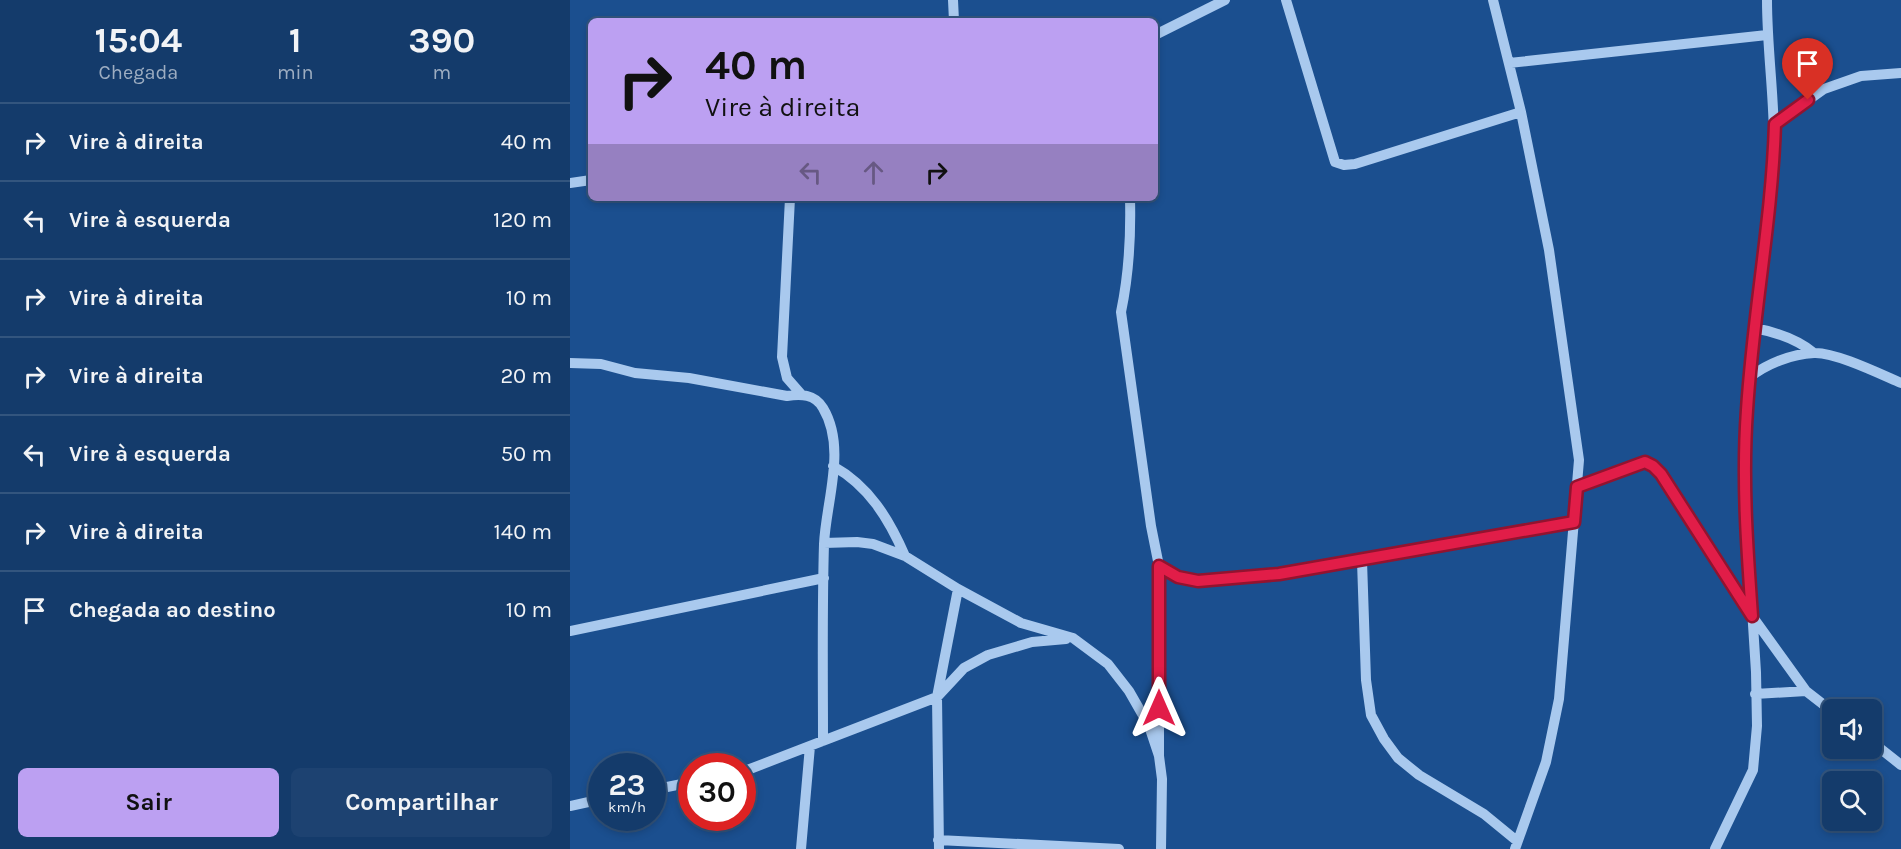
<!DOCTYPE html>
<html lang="pt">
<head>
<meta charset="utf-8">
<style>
	:root { --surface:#143b6b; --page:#1d4271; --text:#f1f3f6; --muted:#9dadc1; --line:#33557e; --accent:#bca0f2 }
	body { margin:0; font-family:Karla,sans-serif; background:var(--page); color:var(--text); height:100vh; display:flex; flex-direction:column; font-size:22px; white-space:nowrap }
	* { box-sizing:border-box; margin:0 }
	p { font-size:20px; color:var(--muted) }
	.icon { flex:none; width:33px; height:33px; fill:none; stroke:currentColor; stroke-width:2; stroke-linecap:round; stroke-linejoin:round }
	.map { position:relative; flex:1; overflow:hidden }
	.drawer { display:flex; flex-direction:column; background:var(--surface); width:570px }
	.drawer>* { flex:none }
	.guide { position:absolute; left:18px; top:18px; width:570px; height:183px; border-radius:9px; box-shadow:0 3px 9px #0003,0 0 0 2px var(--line); background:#bca0f2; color:#111; overflow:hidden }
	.buttons { position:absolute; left:1252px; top:699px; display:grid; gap:12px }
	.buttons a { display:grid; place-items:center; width:60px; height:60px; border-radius:9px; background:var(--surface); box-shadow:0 3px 9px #0003,0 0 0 2px var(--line); font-size:30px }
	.speed { position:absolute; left:18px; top:753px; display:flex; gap:12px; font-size:30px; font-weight:700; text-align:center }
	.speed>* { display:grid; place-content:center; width:78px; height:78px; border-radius:50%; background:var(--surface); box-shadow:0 3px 9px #0003,0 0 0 2px var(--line); line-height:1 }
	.speed small { font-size:15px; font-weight:400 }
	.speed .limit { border:9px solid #d22; background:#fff; color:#111 }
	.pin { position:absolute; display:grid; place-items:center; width:51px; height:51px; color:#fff; margin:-62px -26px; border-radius:50% 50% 50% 0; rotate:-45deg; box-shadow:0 0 6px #0007 }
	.pin .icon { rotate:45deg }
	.me { position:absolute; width:66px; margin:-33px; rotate:0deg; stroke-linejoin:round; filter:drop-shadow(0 0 4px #0008) }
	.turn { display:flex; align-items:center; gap:21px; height:126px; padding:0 18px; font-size:27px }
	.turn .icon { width:78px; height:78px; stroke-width:2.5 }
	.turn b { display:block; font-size:42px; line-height:51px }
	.lanes { display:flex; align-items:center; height:57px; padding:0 18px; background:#0003; justify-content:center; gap:30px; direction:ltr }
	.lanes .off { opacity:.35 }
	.eta { display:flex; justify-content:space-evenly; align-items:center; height:102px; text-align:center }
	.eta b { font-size:36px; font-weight:700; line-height:42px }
	.primary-button { display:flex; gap:12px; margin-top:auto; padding:12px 18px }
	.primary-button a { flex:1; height:69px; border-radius:9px; background:var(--accent); color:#111; font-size:24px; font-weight:700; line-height:69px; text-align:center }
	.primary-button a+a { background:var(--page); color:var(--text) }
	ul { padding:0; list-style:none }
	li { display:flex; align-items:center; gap:18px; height:78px; padding:0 18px; border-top:2px solid var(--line) }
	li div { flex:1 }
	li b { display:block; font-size:22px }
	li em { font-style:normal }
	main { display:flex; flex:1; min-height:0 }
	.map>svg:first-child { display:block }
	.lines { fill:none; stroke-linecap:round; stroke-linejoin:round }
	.minor { stroke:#a9c9ee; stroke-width:10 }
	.route-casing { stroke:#92132f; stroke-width:15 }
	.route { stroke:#e11d48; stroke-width:10 }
</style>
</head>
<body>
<main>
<section class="drawer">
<div class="eta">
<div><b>15:04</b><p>Chegada</p></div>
<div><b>1</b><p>min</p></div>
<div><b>390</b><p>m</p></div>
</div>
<ul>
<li><svg class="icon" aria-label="right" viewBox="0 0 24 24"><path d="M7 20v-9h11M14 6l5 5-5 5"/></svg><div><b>Vire à direita</b></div><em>40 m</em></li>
<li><svg class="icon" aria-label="left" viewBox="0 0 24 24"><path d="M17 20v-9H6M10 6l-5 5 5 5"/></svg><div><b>Vire à esquerda</b></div><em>120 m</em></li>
<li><svg class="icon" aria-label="right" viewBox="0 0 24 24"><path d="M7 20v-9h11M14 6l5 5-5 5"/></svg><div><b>Vire à direita</b></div><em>10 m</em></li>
<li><svg class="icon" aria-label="right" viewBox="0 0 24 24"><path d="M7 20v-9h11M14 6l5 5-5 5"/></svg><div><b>Vire à direita</b></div><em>20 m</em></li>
<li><svg class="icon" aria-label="left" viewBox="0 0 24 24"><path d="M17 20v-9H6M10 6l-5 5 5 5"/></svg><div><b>Vire à esquerda</b></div><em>50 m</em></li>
<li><svg class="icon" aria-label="right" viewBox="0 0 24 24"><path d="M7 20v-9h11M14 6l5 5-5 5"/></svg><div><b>Vire à direita</b></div><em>140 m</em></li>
<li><svg class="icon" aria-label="arrive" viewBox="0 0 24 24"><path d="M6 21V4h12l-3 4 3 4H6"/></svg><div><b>Chegada ao destino</b></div><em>10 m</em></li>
</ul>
<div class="primary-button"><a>Sair</a><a>Compartilhar</a></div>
</section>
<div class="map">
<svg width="1331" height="849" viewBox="0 0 1331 849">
	<rect width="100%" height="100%" fill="#1b4f8f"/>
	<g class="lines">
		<path class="minor" d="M383,0L384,21
			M716,0L765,162L774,165L785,164L951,112
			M923,0L951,112L979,250L1009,460L989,699L976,762L945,849
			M585,35L655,0
			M939,63L1197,35
			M1205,124L1254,89L1291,76L1331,73
			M0,183L21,180
			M220,198L212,357L217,378L231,394
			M560,198C561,237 559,274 551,312L581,526L589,566V756
			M1184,328C1206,332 1227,339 1244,353
			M0,363L31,364L65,373L119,378L217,396C231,394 245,394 253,408C277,448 256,501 254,544C252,609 253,675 253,741
			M1180,377C1197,364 1221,354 1244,353C1265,352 1310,374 1331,383
			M263,466C299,486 319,519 335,556
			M1007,487L1075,462L1083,466L1091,474L1107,501L1182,616L1236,691L1263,712
			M254,543L287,542L303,544L335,556L388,589L451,623L503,638L538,664L559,691L579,726L589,756L592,779L591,849
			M792,561L796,680L801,715L814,739L828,758L849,775L914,814L947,841
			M589,566L608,577L628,581L709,574L1004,522
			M0,631L254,578
			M1185,694L1236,691
			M1302,742L1331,765
			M172,772L367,697L394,668L418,655L462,642L496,639
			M82,790L122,782
			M0,806L32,799
			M368,840L549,849
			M231,849L240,746
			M369,849L367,697L388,589
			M1145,849L1183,770L1187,726L1186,672L1174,482L1177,410L1204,162C1206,108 1197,54 1197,0"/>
	</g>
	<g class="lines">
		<defs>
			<path id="route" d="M589,708V566L608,577L628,581L709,574L1004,522L1007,487L1075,462L1083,466L1091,474L1182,616C1177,547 1172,479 1177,410C1183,314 1202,220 1205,124L1238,100"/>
		</defs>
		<use href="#route" class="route-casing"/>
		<use href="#route" class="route"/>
	</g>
</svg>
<div class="buttons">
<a><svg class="icon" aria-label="sound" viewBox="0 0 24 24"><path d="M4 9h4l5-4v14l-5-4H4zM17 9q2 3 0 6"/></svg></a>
<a><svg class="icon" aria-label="search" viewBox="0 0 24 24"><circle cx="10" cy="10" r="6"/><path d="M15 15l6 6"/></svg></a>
</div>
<div class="speed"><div>23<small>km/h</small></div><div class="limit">30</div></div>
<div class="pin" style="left:1238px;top:100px;background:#d93025"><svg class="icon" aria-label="arrive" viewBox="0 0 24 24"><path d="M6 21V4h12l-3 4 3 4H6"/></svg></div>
<svg class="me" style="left:589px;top:708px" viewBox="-20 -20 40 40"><path d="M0-17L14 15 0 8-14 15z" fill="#e11d48" stroke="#fff" stroke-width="4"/></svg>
<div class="guide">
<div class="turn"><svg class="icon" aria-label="right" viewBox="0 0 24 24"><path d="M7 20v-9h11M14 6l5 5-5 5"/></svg><div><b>40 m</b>Vire à direita</div></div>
<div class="lanes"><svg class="icon off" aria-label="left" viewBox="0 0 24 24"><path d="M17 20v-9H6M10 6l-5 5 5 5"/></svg><svg class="icon off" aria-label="ahead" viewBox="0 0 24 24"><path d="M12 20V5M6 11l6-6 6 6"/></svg><svg class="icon" aria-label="right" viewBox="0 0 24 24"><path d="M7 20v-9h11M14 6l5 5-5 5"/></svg></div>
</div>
</div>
</main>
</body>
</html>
